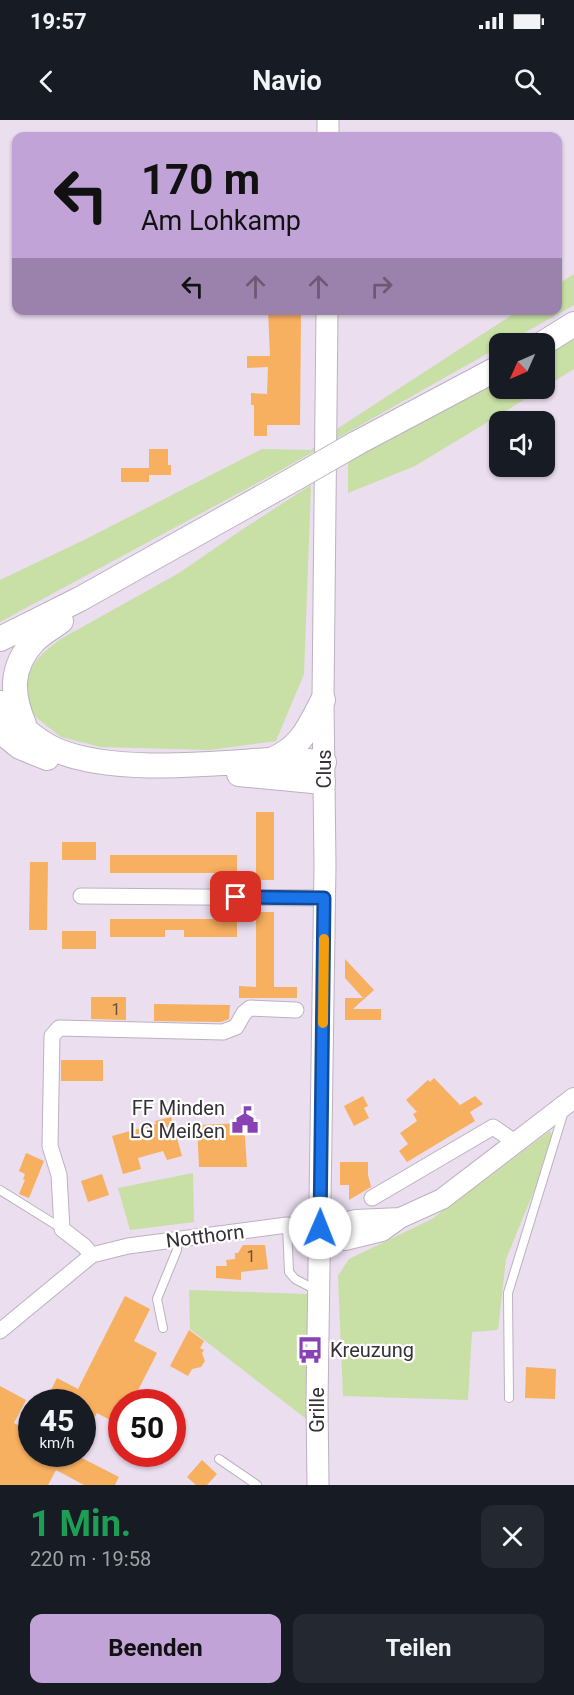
<!DOCTYPE html>
<html lang="de">
<head>
<meta charset="utf-8">
<style>
	:root { --surface:#171b24; --page:#242831; --text:#f1f3f6; --muted:#9ea1a6; --accent:#c2a3d8 }
	body { margin:0; font-family:Roboto,sans-serif; background:var(--page); color:var(--text); height:100vh; display:flex; flex-direction:column; font-size:22px; white-space:nowrap }
	* { box-sizing:border-box; margin:0 }
	p { font-size:20px; color:var(--muted) }
	.icon { flex:none; width:33px; height:33px; fill:none; stroke:currentColor; stroke-width:2; stroke-linecap:round; stroke-linejoin:round }
	.map { position:relative; height:1365px; overflow:hidden }
	.panel { display:flex; flex-direction:column; background:var(--surface); flex:1 }
	.panel>* { flex:none }
	.guide { position:absolute; left:12px; top:12px; width:550px; height:183px; border-radius:12px; box-shadow:0 2px 4px #0004; background:#c2a3d8; color:#111; overflow:hidden }
	.needle { width:39px; rotate:225deg }
	.fabs { position:absolute; left:489px; top:213px; display:grid; gap:12px }
	.fabs a { display:grid; place-items:center; width:66px; height:66px; border-radius:12px; background:var(--surface); box-shadow:0 2px 4px #0004; font-size:30px }
	.speed { position:absolute; left:18px; top:1269px; display:flex; gap:12px; font-size:30px; font-weight:700; text-align:center }
	.speed>* { display:grid; place-content:center; width:78px; height:78px; border-radius:50%; background:var(--surface); box-shadow:0 2px 4px #0004; line-height:1 }
	.speed small { font-size:15px; font-weight:400 }
	.speed .limit { border:9px solid #d22; background:#fff; color:#111 }
	.pin { position:absolute; display:grid; place-items:center; width:51px; height:51px; color:#fff; margin:-26px; border-radius:12px; box-shadow:0 3px 9px #0006 }
	.me { position:absolute; width:66px; margin:-33px; rotate:1deg; stroke-linejoin:round; filter:drop-shadow(0 0 4px #0008) }
	.turn { display:flex; align-items:center; gap:21px; height:126px; padding:0 30px; font-size:27px }
	.turn .icon { width:78px; height:78px; stroke-width:2.5 }
	.turn b { display:block; font-size:42px; line-height:51px }
	.lanes { display:flex; align-items:center; height:57px; padding:0 30px; background:#0003; justify-content:center; gap:30px; direction:ltr }
	.lanes .off { opacity:.35 }
	.round { display:grid; place-items:center; flex:none; width:63px; height:63px; border-radius:12px; background:var(--page) }
	.overview { display:flex; align-items:center; justify-content:space-between; height:102px; padding:0 30px }
	h1 { font-size:36px; font-weight:700; line-height:45px; color:#1e9e55 }
	.primary-button { display:flex; gap:12px; margin-top:auto; padding:12px 30px }
	.primary-button a { flex:1; height:69px; border-radius:12px; background:var(--accent); color:#111; font-size:24px; font-weight:700; line-height:69px; text-align:center }
	.primary-button a+a { background:var(--page); color:var(--text) }
	.status { display:flex; justify-content:space-between; align-items:center; height:42px; padding:0 30px; background:var(--surface); direction:ltr }
	.status svg { height:16px; fill:currentColor }
	header { display:flex; justify-content:space-between; align-items:center; height:78px; padding:0 30px; background:var(--surface); font-size:27px; font-weight:700 }
	.map>svg:first-child { display:block }
	.green { fill:#c8dfa5 }
	.building { fill:#f7af60 }
	.lines { fill:none; stroke-linecap:round; stroke-linejoin:round }
	.service-casing { stroke:#bcb1c1; stroke-width:10 }
	.minor-casing { stroke:#bcb1c1; stroke-width:17 }
	.tertiary-casing { stroke:#bcb1c1; stroke-width:22 }
	.secondary-casing { stroke:#bcb1c1; stroke-width:23 }
	.primary-casing { stroke:#bcb1c1; stroke-width:26 }
	.service { stroke:#fff; stroke-width:8 }
	.minor { stroke:#fff; stroke-width:15 }
	.tertiary { stroke:#fff; stroke-width:20 }
	.secondary { stroke:#fff; stroke-width:21 }
	.primary { stroke:#fff; stroke-width:24 }
	.primary-bridge-casing { stroke:#bcb1c1; stroke-width:26; stroke-linecap:butt }
	.primary-bridge { stroke:#fff; stroke-width:24 }
	.route-casing { stroke:#114b97; stroke-width:15 }
	.route { stroke:#1a73e8; stroke-width:10 }
	.slow { stroke:#f59e0b; stroke-width:10 }
	.labels { text-anchor:middle; dominant-baseline:central; stroke-width:4.5; stroke-linejoin:round; paint-order:stroke }
	.number-label { font-size:16px; fill:#665041 }
	.street-label { font-size:20px; fill:#353137; stroke:#fff }
	.poi-label { font-size:20px; fill:#353137; stroke:#fff; text-anchor:end }
</style>
</head>
<body>
<div class="status"><b>19:57</b><svg viewBox="0 0 49 12"><path d="M0 12V9h3v3zM5 12V6h3v6zM10 12V3h3v9zM15 12V0h3v12zM26 1h20v11H26zM47 4h2v5h-2z"/></svg></div>
<header><svg class="icon" aria-label="back" viewBox="0 0 24 24"><path d="M15 5l-7 7 7 7"/></svg>Navio<svg class="icon" aria-label="search" viewBox="0 0 24 24"><circle cx="10" cy="10" r="6"/><path d="M15 15l6 6"/></svg></header>
<div class="map">
<svg width="574" height="1365" viewBox="0 0 574 1365">
	<rect width="100%" height="100%" fill="#eadeef"/>
	<path class="green" d="M574,154V185L506,223L500,224L499,227L274,354L0,502V460L86,419L262,329L311,330L326,316L518,191L558,190V164Z
		M574,219V249L545,267V235Z
		M499,259L500,268L542,269L415,346L348,373V343L372,327Z
		M311,365L304,554L276,621L210,630L101,627L61,617L38,599L31,590L25,568L28,555L33,545L42,534L59,520L179,453L243,409Z
		M550,1011L554,1022L506,1139L498,1210L472,1212L468,1280L343,1276L338,1156L349,1139L432,1099Z
		M193,1053L194,1102L130,1110L118,1068Z
		M189,1170L307,1174L309,1301L190,1209Z"/>
	<path class="building" d="M268,190L301,192L300,305H267V316H254V285H251V273L267,274L268,247L247,248V236H270Z
		M149,329H168V345H171V355H149Z
		M121,348H149V362H121Z
		M256,692H274V760H256Z
		M62,722H96V740H62Z
		M110,735H237V753H110Z
		M30,742H48L47,810H29Z
		M256,792H274V867H297V878H239V866L256,867Z
		M110,799H237V817H184V810H165V817H110Z
		M62,811H96V829H62Z
		M345,839L374,870L353,889H381V900H345V878H363L345,858Z
		M91,877H126V900L91,899Z
		M154,884L230,885L229,899L221,902L154,901Z
		M61,940H103V961H61Z
		M434,958L460,985L475,976L483,984L470,992L475,1001L407,1042L399,1031L408,1024L400,1013L417,1001L413,994L417,992L406,980L428,960L430,962Z
		M363,976L368,986L364,988L369,998L354,1006L344,986Z
		M171,997L182,1036L167,1040L163,1031L138,1038L141,1049L123,1054L112,1016L156,1004L155,1001Z
		M244,1003L247,1047H199L197,1005Z
		M26,1033L44,1041L29,1078L19,1074L25,1060L23,1059L25,1054L19,1051Z
		M340,1042H368V1055L371,1067L349,1080V1065H340Z
		M102,1054L109,1075L88,1082L81,1061Z
		M243,1125H265L268,1149L241,1152V1160L216,1158V1146H227L226,1140L235,1139V1133H238Z
		M125,1176L150,1189L134,1221L157,1233L132,1282H122V1290L116,1288L110,1300L97,1293L82,1322V1282H45L57,1258L78,1269Z
		M189,1210L204,1221L200,1228L204,1230L202,1233L205,1241L201,1247L192,1249L188,1256L170,1246Z
		M526,1247L556,1249L555,1279L525,1278Z
		M0,1266L26,1280L14,1303L32,1312V1334H74L119,1357L115,1365H84L56,1350L48,1365H0Z
		M202,1340L217,1354L207,1365H196L187,1357Z"/>
	<g class="lines">
		<defs>
			<path id="service" d="M0,1070L61,1108
				M287,1105L289,1152L295,1159L316,1170
				M163,1208L157,1179L177,1130L176,1120
				M509,1278L508,1173L564,991
				M219,1339L257,1365"/>
			<path id="minor" d="M81,776L324,778
				M372,1078L493,1007L515,1022
				M92,1135L84,1126L62,1109L59,1055L50,1026L52,916L59,908L223,912L236,907L244,893L250,888L296,890
				M0,1211L92,1135L128,1126L287,1105L320,1108"/>
			<path id="tertiary" d="M320,1108L345,1120L382,1111L400,1098L442,1079L574,978
				M320,1108L356,1100L400,1098"/>
			<path id="secondary" d="M328,16V0
				M318,1365L317,1282L325,745L323,580L327,190"/>
			<path id="primary" d="M542,224L574,204
				M355,324L500,247
				M0,519L80,479L296,358
				M0,583C15,602 34,620 56,630C112,654 208,644 269,640C287,639 306,641 324,642
				M24,604C11,574 10,547 34,521C42,513 53,507 61,501
				M0,611L20,627L47,638
				M271,640C301,628 309,607 323,580
				M239,654L323,662"/>
		</defs>
		<use href="#service" class="service-casing"/>
		<use href="#minor" class="minor-casing"/>
		<use href="#tertiary" class="tertiary-casing"/>
		<use href="#secondary" class="secondary-casing"/>
		<use href="#primary" class="primary-casing"/>
		<use href="#service" class="service"/>
		<use href="#minor" class="minor"/>
		<use href="#tertiary" class="tertiary"/>
		<use href="#secondary" class="secondary"/>
		<use href="#primary" class="primary"/>
		<defs>
			<path id="primary-bridge" d="M296,358L355,324"/>
		</defs>
		<use href="#primary-bridge" class="primary-bridge-casing"/>
		<use href="#primary-bridge" class="primary-bridge"/>
	</g>
	<g class="lines">
		<defs>
			<path id="route" d="M236,777L324,778L320,1108"/>
		</defs>
		<use href="#route" class="route-casing"/>
		<use href="#route" class="route"/>
		<path class="slow" d="M323,903L324,819"/>
	</g>
	<defs>
		<symbol id="civic-bare" viewBox="-9 -9 18 18"><path d="M-.6-6.5H3V-4.5H.6V-3L4-1V1h2V6H-6V1h2V-1L-.6-3ZM-1.2 2.5V6h2.4V2.5Z" fill="#8941b3" stroke="#fff" stroke-width="2.5" paint-order="stroke"/></symbol>
		<symbol id="bus-bare" viewBox="-9 -9 18 18"><path d="M-5-6H5V4H4V6H2V4H-2V6H-4V4H-5ZM-3.5-4V0h7V-4ZM-3.5 1.2v1.5H-2V1.2ZM2 1.2v1.5H3.5V1.2Z" fill="#8941b3" stroke="#fff" stroke-width="2.5" paint-order="stroke"/></symbol>
	</defs>
	<g fill-rule="evenodd">
		<use href="#civic-bare" x="226" y="981" width="38" height="38"/>
		<use href="#bus-bare" x="291" y="1211" width="38" height="38"/>
	</g>
	<g class="labels">
		<g class="number-label">
			<text x="116" y="889">1</text>
			<text x="251" y="1136">1</text>
		</g>
		<g class="street-label">
			<text transform="translate(324 649) rotate(-90)">Clus</text>
			<text transform="translate(205 1116) rotate(-7)">Notthorn</text>
			<text transform="translate(317 1290) rotate(-90)">Grille</text>
		</g>
		<g class="poi-label">
			<text x="225" y="988">FF Minden<tspan x="225" dy="23">LG Meißen</tspan></text>
			<text x="330" y="1230" text-anchor="start">Kreuzung</text>
		</g>
	</g>
</svg>
<div class="fabs">
<a><svg class="needle" viewBox="-14 -14 28 28"><path d="M0-13l5 13h-10z" fill="#e53935"/><path d="M0 13l5-13h-10z" fill="#9ea1a6"/></svg></a>
<a><svg class="icon" aria-label="sound" viewBox="0 0 24 24"><path d="M4 9h4l5-4v14l-5-4H4zM17 9q2 3 0 6"/></svg></a>
</div>
<div class="speed"><div>45<small>km/h</small></div><div class="limit">50</div></div>
<div class="pin" style="left:236px;top:777px;background:#d93025"><svg class="icon" aria-label="arrive" viewBox="0 0 24 24"><path d="M6 21V4h12l-3 4 3 4H6"/></svg></div>
<svg class="me" style="left:320px;top:1108px" viewBox="-20 -20 40 40"><circle r="19" fill="#fff"/><path d="M0-13L10 11 0 6-10 11z" fill="#1a73e8"/></svg>
<div class="guide">
<div class="turn"><svg class="icon" aria-label="left" viewBox="0 0 24 24"><path d="M17 20v-9H6M10 6l-5 5 5 5"/></svg><div><b>170 m</b>Am Lohkamp</div></div>
<div class="lanes"><svg class="icon" aria-label="left" viewBox="0 0 24 24"><path d="M17 20v-9H6M10 6l-5 5 5 5"/></svg><svg class="icon off" aria-label="ahead" viewBox="0 0 24 24"><path d="M12 20V5M6 11l6-6 6 6"/></svg><svg class="icon off" aria-label="ahead" viewBox="0 0 24 24"><path d="M12 20V5M6 11l6-6 6 6"/></svg><svg class="icon off" aria-label="right" viewBox="0 0 24 24"><path d="M7 20v-9h11M14 6l5 5-5 5"/></svg></div>
</div>
</div>
<section class="panel">
<div class="overview"><div><h1>1 Min.</h1><p>220 m · 19:58</p></div><a class="round"><svg class="icon" aria-label="close" viewBox="0 0 24 24"><path d="M6 6l12 12M18 6L6 18"/></svg></a></div>
<div class="primary-button"><a>Beenden</a><a>Teilen</a></div>
</section>
</body>
</html>
